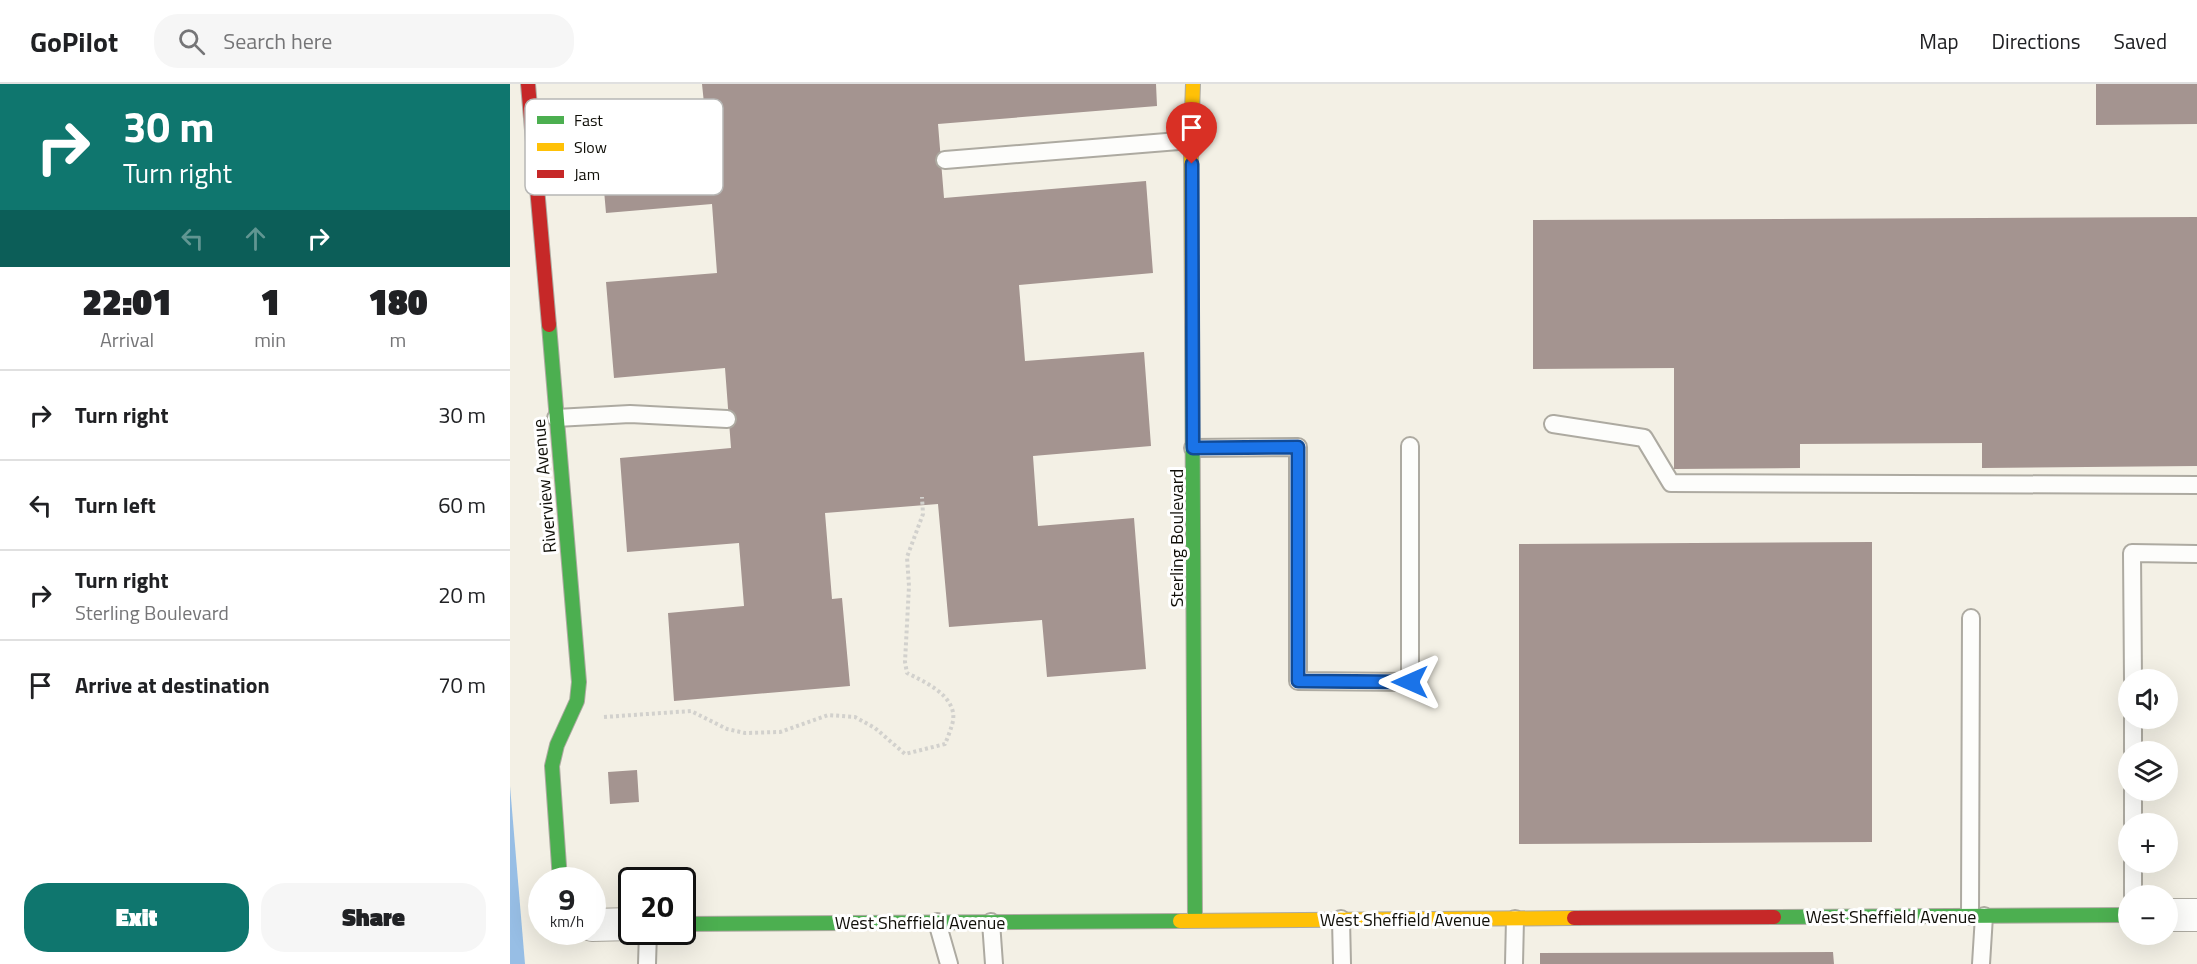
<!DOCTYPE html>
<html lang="en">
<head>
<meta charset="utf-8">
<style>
	:root { --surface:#fff; --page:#f6f6f6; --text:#202124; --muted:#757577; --line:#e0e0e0; --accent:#0f766e }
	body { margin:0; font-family:"Titillium Web",sans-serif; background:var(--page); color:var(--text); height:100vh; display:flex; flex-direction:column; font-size:22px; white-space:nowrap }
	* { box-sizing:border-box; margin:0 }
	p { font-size:20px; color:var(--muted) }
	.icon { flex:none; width:33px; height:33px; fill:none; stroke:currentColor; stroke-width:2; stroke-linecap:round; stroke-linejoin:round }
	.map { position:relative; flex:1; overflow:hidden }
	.panel { display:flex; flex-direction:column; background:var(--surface); width:510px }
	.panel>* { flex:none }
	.banner { background:#0f766e; color:#fff; overflow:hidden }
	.tools { position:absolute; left:1608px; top:585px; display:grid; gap:12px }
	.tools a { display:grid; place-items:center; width:60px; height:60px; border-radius:50%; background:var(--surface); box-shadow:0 6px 24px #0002; font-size:30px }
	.speed { position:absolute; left:18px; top:783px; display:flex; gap:12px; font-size:30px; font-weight:700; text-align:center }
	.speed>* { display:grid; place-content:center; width:78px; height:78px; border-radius:50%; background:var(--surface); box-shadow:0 6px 24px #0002; line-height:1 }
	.speed small { font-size:15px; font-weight:400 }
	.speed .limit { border:3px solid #111; border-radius:9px; background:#fff; color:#111 }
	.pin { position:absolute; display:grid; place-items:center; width:51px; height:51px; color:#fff; margin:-62px -26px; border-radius:50% 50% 50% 0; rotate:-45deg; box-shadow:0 0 6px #0007 }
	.pin .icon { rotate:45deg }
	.me { position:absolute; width:66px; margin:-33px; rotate:270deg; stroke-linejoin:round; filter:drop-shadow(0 0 4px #0008) }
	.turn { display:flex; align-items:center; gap:21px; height:126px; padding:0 24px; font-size:27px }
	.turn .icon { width:78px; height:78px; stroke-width:2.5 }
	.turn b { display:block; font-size:42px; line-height:51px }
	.lanes { display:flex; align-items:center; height:57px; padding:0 24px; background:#0003; justify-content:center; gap:30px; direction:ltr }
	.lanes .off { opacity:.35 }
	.eta { display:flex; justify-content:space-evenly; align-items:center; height:102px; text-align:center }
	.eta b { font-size:36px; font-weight:800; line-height:42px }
	.action { display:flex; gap:12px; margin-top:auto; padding:12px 24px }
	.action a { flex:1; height:69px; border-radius:24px; background:var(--accent); color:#fff; font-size:24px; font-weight:800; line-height:69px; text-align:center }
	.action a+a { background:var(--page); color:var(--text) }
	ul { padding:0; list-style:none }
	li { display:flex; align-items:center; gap:18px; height:90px; padding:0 24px; border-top:2px solid var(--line) }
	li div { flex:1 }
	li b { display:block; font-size:22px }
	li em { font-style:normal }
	header { display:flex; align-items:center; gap:36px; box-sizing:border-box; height:84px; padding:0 30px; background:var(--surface); border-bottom:2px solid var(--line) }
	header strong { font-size:28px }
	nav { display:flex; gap:33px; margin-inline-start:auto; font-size:21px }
	.search { width:420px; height:54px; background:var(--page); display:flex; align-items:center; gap:15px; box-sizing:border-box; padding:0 21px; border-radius:24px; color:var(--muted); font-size:22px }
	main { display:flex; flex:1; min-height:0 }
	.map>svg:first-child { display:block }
	.water { fill:#97bee5 }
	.building { fill:#a49490 }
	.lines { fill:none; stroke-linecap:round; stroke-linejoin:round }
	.lane-casing { stroke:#adaaa1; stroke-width:20 }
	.street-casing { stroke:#adaaa1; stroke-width:34 }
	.fast-casing { stroke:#adaaa1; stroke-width:16 }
	.slow-casing { stroke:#adaaa1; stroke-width:16 }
	.jam-casing { stroke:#adaaa1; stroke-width:16 }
	.path { stroke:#d2d1cd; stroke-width:4; stroke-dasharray:3 3; stroke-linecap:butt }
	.lane { stroke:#fdfdfb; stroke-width:16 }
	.street { stroke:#fdfdfb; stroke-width:32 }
	.fast { stroke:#4caf50; stroke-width:14 }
	.slow { stroke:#ffc107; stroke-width:14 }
	.jam { stroke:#c62828; stroke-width:14 }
	.route-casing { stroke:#114b97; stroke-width:15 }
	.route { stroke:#1a73e8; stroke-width:10 }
	.labels { text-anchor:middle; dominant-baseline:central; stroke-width:6; stroke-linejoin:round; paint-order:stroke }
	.street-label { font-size:18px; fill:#100f08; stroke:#fff }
	.key { fill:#fff; stroke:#b7b7b5; stroke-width:1.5 }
	.key-label { font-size:16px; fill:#100f08 }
</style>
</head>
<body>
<header>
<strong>GoPilot</strong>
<div class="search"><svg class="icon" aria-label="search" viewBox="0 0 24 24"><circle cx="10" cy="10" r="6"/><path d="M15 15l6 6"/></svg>Search here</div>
<nav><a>Map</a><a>Directions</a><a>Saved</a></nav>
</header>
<main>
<section class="panel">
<div class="banner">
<div class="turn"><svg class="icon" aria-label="right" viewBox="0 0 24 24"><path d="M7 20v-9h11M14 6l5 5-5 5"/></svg><div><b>30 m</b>Turn right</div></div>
<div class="lanes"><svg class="icon off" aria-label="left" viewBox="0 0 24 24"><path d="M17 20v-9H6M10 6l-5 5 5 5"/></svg><svg class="icon off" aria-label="ahead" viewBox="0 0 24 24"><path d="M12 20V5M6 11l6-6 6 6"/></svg><svg class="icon" aria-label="right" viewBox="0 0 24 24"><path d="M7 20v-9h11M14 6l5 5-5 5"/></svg></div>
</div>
<div class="eta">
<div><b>22:01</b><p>Arrival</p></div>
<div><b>1</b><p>min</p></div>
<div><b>180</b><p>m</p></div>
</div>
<ul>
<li><svg class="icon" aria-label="right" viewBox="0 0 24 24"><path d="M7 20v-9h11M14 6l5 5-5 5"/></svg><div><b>Turn right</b></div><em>30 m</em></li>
<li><svg class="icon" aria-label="left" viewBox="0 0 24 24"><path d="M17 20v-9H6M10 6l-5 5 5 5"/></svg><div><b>Turn left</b></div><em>60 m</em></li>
<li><svg class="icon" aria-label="right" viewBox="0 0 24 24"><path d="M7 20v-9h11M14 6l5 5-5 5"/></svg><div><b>Turn right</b><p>Sterling Boulevard</p></div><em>20 m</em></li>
<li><svg class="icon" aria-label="arrive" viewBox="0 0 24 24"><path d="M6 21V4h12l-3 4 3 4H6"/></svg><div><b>Arrive at destination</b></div><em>70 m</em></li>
</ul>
<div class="action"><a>Exit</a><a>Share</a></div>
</section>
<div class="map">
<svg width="1687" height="880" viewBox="0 0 1687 880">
	<rect width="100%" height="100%" fill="#f3f0e5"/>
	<path class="water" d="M0,702L15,880H0Z"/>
	<path class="building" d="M192,0H646L647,22L428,40L434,114L636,97L643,189L509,201L515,277L634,268L641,362L523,372L528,442L624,434L636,585L537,593L532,536L439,543L428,420L315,429L322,515L332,514L340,602L164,617L158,529L234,522L229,459L117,468L110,374L221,364L215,284L104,294L96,198L207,189L202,120L96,129L88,38L195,29Z
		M1586,0H1687V40L1586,41Z
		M1687,133V382L1472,384V359L1290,360V384L1164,385V284L1023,285V136Z
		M1362,458V758L1009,760V460Z
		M127,686L129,718L100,720L98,688Z
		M1323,868L1324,880H1030V869Z"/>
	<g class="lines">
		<defs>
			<path id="lane" d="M435,76L681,56
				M46,334L120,330L217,335
				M1043,340L1134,354L1161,399L1687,401
				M683,364L788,363V597L900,598V362
				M1623,596L1622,469L1687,470
				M1623,668V634
				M1623,740V706
				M1623,778V812
				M1460,832L1461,534
				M831,835L832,880
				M427,838L439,880
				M481,838L484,880
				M137,880L138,848
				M1004,880L1005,835
				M1471,880L1474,832"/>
			<path id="street" d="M1658,831H1687
				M82,841L122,840"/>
			<path id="fast" d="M682,239L685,836
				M39,241L69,598L67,617L47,661L42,682L50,796
				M1264,833L1618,831
				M172,840L670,837"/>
			<path id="slow" d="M682,239L681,56L683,0
				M670,837L1064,834"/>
			<path id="jam" d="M18,0L39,241
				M1064,834L1264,833"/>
		</defs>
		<use href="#lane" class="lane-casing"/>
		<use href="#street" class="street-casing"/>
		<use href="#fast" class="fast-casing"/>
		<use href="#slow" class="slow-casing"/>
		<use href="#jam" class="jam-casing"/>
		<path class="path" d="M94,633L181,627L217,645L235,649L270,648L318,631L345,633L365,644L395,670L435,660C438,653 441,645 443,637C447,612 415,598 397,589L395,578L399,502L397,473L413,430L412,413"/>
		<use href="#lane" class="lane"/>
		<use href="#street" class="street"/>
		<use href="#fast" class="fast"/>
		<use href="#slow" class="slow"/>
		<use href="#jam" class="jam"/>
	</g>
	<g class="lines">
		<defs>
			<path id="route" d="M682,80L683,364L788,363V597L900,598"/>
		</defs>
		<use href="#route" class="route-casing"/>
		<use href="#route" class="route"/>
	</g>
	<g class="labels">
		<g class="street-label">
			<text transform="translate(34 402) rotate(-95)">Riverview Avenue</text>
			<text transform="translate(666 454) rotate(-90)">Sterling Boulevard</text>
			<text x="1381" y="832">West Sheffield Avenue</text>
			<text x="895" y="835">West Sheffield Avenue</text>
			<text x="410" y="838">West Sheffield Avenue</text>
		</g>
	</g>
	<rect x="15" y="15" width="198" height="96" rx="9" class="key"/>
	<rect x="27" y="32" width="27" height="8" fill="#4caf50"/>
	<rect x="27" y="59" width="27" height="8" fill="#ffc107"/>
	<rect x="27" y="86" width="27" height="8" fill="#c62828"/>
	<g class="key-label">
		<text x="64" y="42">Fast</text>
		<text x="64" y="69">Slow</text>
		<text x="64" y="96">Jam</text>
	</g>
</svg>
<div class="tools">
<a><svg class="icon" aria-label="sound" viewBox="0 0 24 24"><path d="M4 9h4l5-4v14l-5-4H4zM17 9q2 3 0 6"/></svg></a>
<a><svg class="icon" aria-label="layers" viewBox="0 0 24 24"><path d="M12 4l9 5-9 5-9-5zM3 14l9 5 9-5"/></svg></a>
<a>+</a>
<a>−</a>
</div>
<div class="speed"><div>9<small>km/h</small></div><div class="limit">20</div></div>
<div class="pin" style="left:682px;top:80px;background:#d93025"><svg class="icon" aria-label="arrive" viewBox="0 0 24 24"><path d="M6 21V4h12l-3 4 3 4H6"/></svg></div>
<svg class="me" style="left:900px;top:598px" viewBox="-20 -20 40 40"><path d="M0-17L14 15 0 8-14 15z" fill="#1a73e8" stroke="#fff" stroke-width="4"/></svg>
</div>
</main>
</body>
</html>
